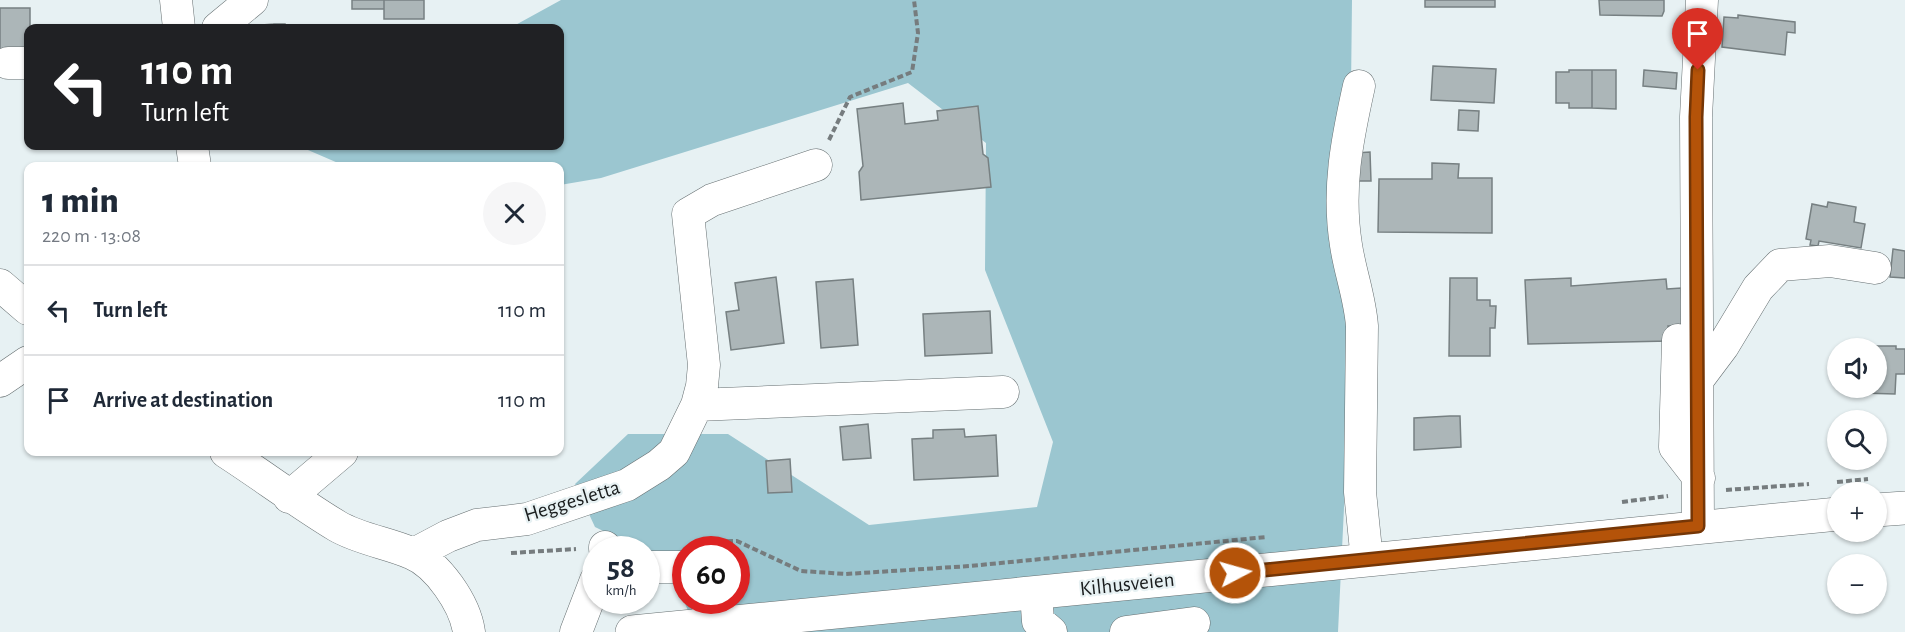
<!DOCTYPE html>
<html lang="en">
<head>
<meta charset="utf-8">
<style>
	:root { --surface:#fff; --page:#f6f6f7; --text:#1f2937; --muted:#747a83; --line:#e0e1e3 }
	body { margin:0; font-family:"Alegreya Sans",sans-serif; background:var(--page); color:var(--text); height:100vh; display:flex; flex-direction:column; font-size:22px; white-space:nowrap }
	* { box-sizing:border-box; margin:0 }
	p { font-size:20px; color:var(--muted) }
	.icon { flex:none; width:33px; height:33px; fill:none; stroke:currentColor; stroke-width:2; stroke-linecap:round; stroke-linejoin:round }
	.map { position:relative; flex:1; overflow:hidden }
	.drawer { position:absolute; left:24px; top:162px; width:540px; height:294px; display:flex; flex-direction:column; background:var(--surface); border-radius:12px; box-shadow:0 2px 4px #0004 }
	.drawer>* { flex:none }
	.hud { position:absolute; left:24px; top:24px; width:540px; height:126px; border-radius:12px; box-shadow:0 2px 4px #0004; background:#202124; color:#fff; overflow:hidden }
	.fabs { position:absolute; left:1827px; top:338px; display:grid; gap:12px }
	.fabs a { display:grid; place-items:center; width:60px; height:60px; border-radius:50%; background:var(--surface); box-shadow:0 2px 4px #0004; font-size:30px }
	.speed { position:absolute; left:582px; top:536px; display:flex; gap:12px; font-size:30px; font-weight:700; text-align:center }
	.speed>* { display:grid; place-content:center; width:78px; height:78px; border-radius:50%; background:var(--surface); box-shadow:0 2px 4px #0004; line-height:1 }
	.speed small { font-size:15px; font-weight:400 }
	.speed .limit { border:9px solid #d22; background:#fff; color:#111 }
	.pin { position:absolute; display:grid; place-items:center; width:51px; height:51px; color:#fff; margin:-62px -26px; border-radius:50% 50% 50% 0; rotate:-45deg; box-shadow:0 0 6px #0007 }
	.pin .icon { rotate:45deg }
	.me { position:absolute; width:66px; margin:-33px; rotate:84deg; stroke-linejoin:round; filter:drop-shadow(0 0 4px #0008) }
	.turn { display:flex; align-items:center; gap:21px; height:126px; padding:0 18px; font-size:27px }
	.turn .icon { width:78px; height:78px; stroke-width:2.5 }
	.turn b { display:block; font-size:42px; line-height:51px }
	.round { display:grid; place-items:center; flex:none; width:63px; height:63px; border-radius:32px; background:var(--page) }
	.overview { display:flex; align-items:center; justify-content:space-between; height:102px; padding:0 18px }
	h1 { font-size:36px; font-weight:800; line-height:45px }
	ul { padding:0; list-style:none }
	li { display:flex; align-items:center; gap:18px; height:90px; padding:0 18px; border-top:2px solid var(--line) }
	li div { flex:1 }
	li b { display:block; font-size:22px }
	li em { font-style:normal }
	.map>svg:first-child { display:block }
	.green { fill:#9bc6d0; fill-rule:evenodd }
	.building { fill:#acb6b8; stroke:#778082; stroke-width:1.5 }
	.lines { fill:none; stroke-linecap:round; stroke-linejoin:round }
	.minor-casing { stroke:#666f71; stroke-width:33 }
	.major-casing { stroke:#666f71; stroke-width:34 }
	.path { stroke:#767c7e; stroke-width:4; stroke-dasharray:6 3; stroke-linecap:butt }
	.minor { stroke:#fff; stroke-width:32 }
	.major { stroke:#fff; stroke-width:33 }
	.route-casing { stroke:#753606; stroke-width:15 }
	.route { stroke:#b45309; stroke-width:10 }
	.labels { text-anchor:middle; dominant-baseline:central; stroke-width:4.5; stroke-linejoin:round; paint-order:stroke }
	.street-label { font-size:21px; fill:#191c1d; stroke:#e7f1f3 }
</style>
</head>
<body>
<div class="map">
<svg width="1905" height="632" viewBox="0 0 1905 632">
	<rect width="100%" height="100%" fill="#e7f1f3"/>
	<path class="green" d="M561,0H1352L1347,446L1338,632H697L668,563L647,552L646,549H640L595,527L575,484L628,434H728L869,525L1037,507L1053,442L985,270L986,143L908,83L601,178L560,185V166H345L301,147L560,146V28H510ZM686,549H736V600H686Z"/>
	<path class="building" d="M352,0H384V9H352Z
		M384,0H424V19H384Z
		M1425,0H1495V7H1425Z
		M1599,0H1664V11L1662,16L1600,15Z
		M0,8H30V28L28,48L0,59Z
		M1738,15L1795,22V33L1787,32L1785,55L1722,47L1724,17L1738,18Z
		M274,24H285V28H274Z
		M274,24V28H262V25Z
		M1433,66L1496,69L1494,103L1431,100Z
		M1569,70H1592V108H1569V103H1556V72H1569Z
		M1592,70H1616V109L1592,108Z
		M1644,70L1677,73L1676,89L1643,86Z
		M903,103L905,124L938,120L937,111L978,106L983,154L988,158L991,187L861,200L859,172L863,166L857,109Z
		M1459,110L1479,111L1478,131L1458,130Z
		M1370,152L1371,181H1355V153Z
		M1432,163L1459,164L1458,178H1492V233L1378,232L1379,179H1432Z
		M1828,202L1856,207L1854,222L1865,224L1861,248L1819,241L1818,246L1810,245L1811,240L1806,239L1812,204L1827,207Z
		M1893,249L1905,251V278L1890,277Z
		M776,277L784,343L731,350L726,312L739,310L735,283Z
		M1450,278H1477V300H1490V306H1496L1495,328H1490V356H1449Z
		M1571,278V286L1666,279L1667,289L1681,288L1683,326H1668L1669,341L1528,344L1525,280Z
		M853,279L858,345L821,348L816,282Z
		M990,311L992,353L925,356L923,314Z
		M1842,346H1896V349H1905V374H1896L1895,394L1861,393V387H1876V348Z
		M1450,416H1460L1461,447L1414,450V418Z
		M868,424L871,458L843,460L840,427Z
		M964,429L965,437L996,435L998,476L914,480L912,439L933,438V430Z
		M790,459L792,492L768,493L766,461Z"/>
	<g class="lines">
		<defs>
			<path id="minor" d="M176,0L179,28
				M218,28L252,0
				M8,63H28
				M1359,86C1347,140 1337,189 1346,245C1350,272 1360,298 1362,326L1360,492L1367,560
				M192,146L195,166
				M0,285L28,309
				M1678,340L1675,447L1699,478
				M1699,378L1723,346L1758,288L1780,265L1830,261L1875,268
				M0,381L28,362
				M697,405L1003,392
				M226,452C263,476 299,503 337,526C359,539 388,543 411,553C438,564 465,604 469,632
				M289,497L342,452
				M1698,526L1696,117L1702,0
				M605,547V549
				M414,554L448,536L477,525L527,519L627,485L659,465L674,452L697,405L702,386L704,365L688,214L712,200L816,165
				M646,567H686
				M1036,593L1038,621L1051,632
				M706,600L716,624
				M576,632L596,580
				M1126,632L1194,623"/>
			<path id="major" d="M1876,510L1905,508
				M632,632L1838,514"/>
		</defs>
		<use href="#minor" class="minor-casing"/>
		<use href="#major" class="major-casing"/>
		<path class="path" d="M829,140L850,97L912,72L918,33L914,0
			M1837,482L1868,479
			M1726,490L1809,484
			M1622,502L1668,496
			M700,542L737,541L801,571L846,574L970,566L1266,537
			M511,553L576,549"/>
		<use href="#minor" class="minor"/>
		<use href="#major" class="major"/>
	</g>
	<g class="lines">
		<defs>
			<path id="route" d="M1235,573L1698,526L1696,117L1698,70"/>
		</defs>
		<use href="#route" class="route-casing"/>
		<use href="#route" class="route"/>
	</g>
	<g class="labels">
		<g class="street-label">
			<text transform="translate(572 501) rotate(-17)">Heggesletta</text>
			<text transform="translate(1127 584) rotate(-6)">Kilhusveien</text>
		</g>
	</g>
</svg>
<div class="fabs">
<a><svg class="icon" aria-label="sound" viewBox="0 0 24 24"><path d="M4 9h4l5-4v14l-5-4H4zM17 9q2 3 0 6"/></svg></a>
<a><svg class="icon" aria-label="search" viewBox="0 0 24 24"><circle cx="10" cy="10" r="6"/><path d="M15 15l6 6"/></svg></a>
<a>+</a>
<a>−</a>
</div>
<div class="speed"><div>58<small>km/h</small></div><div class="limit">60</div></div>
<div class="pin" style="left:1698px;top:70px;background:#d93025"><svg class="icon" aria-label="arrive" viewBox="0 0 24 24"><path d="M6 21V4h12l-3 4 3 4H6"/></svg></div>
<svg class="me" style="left:1235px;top:573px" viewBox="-20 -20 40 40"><circle r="17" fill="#b45309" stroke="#fff" stroke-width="3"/><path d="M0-11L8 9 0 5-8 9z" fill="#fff"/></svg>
<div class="hud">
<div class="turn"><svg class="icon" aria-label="left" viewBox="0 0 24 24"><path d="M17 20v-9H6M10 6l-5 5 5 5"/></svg><div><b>110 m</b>Turn left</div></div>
</div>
<section class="drawer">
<div class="overview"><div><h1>1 min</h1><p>220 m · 13:08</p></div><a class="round"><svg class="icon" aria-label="close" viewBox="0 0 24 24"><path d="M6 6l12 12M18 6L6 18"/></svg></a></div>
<ul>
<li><svg class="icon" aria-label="left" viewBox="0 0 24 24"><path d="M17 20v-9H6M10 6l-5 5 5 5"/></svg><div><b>Turn left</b></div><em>110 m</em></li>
<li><svg class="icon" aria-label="arrive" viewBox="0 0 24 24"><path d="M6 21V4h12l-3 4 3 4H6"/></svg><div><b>Arrive at destination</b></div><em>110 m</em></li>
</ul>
</section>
</div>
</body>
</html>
